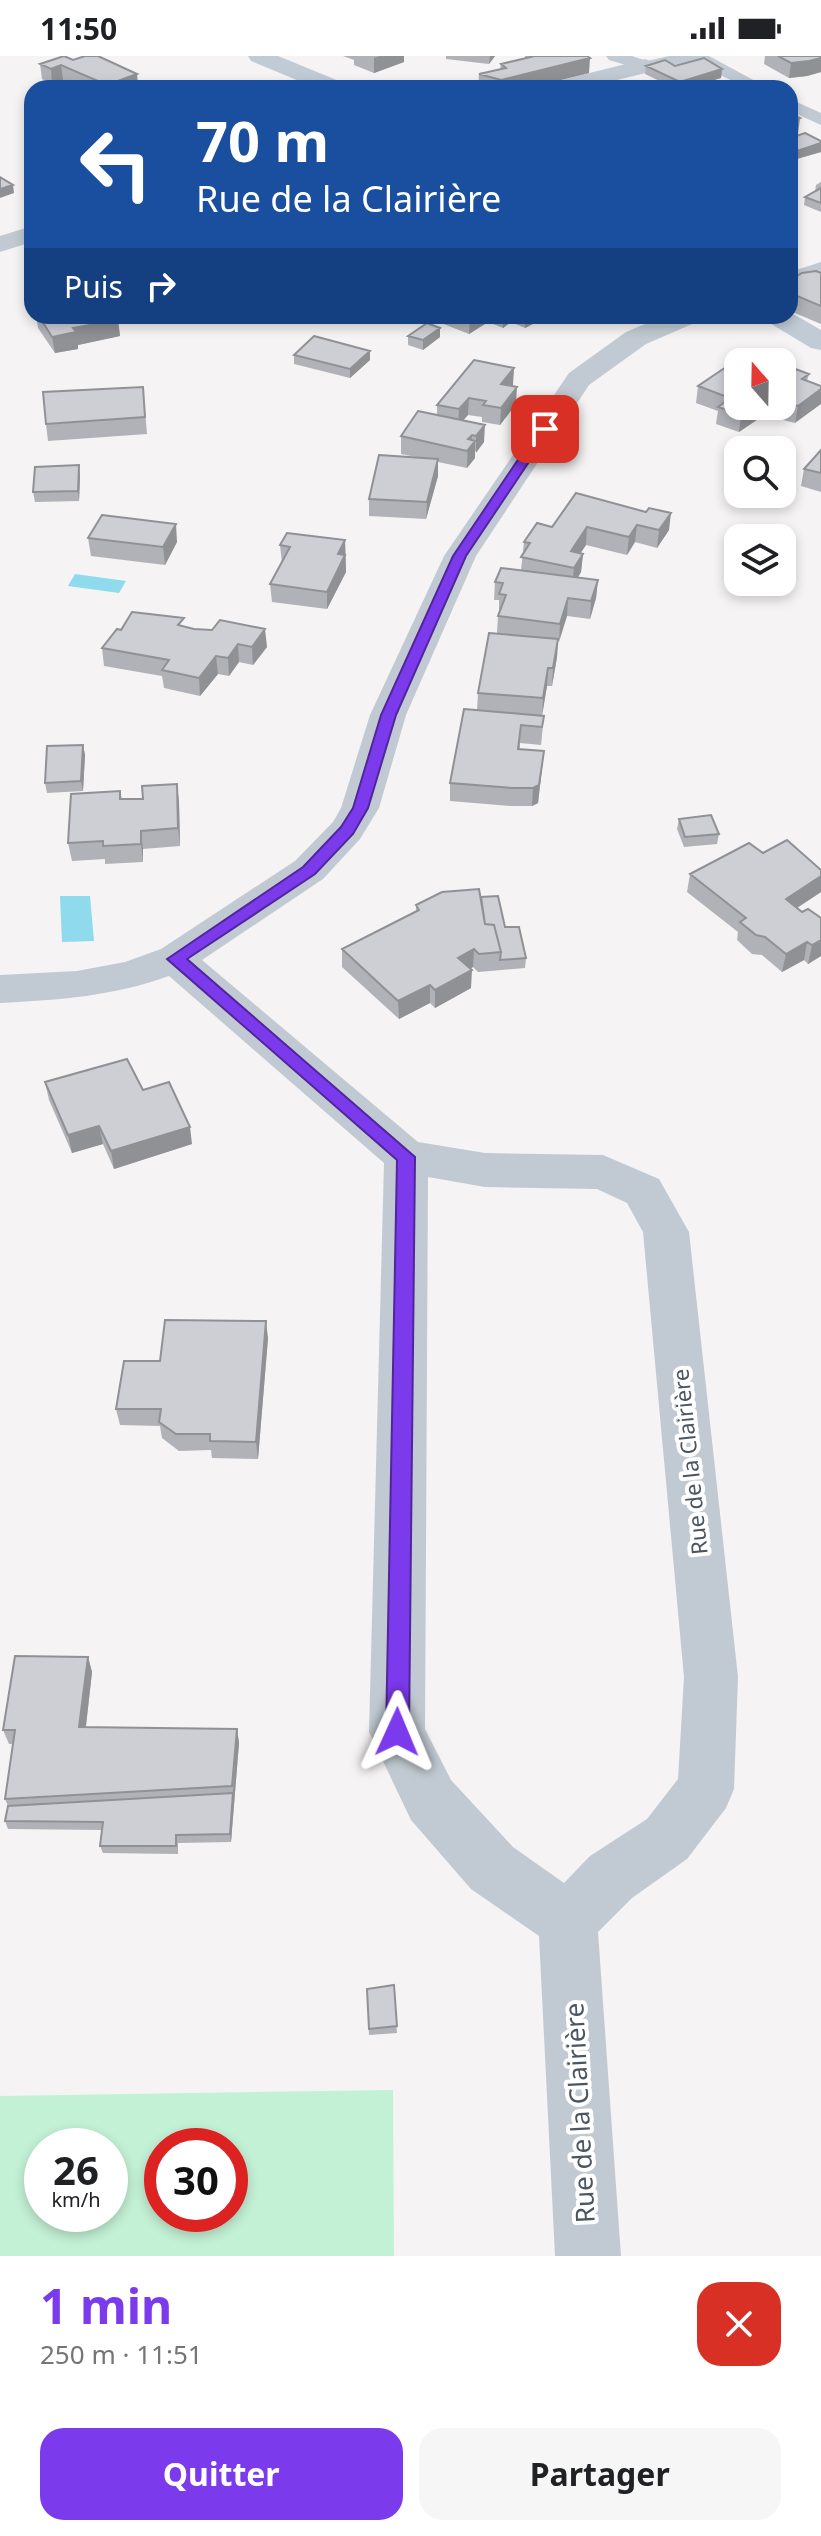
<!DOCTYPE html>
<html lang="fr">
<head>
<meta charset="utf-8">
<style>
	:root { --surface:#fff; --page:#f6f6f6; --text:#202124; --muted:#757577; --accent:#7c3aed }
	body { margin:0; font-family:"Noto Sans",sans-serif; background:var(--page); color:var(--text); height:100vh; display:flex; flex-direction:column; font-size:30px; white-space:nowrap }
	* { box-sizing:border-box; margin:0 }
	p { font-size:26px; color:var(--muted) }
	.icon { flex:none; width:44px; height:44px; fill:none; stroke:currentColor; stroke-width:2; stroke-linecap:round; stroke-linejoin:round }
	.map { position:relative; height:2200px; overflow:hidden }
	.side { display:flex; flex-direction:column; background:var(--surface); flex:1 }
	.side>* { flex:none }
	.banner { position:absolute; left:24px; top:24px; width:774px; height:244px; border-radius:24px; box-shadow:0 4px 12px #0003; background:#1a4fa0; color:#fff; overflow:hidden }
	.needle { width:52px; rotate:340deg }
	.fabs { position:absolute; left:724px; top:292px; display:grid; gap:16px }
	.fabs a { display:grid; place-items:center; width:72px; height:72px; border-radius:16px; background:var(--surface); box-shadow:0 4px 12px #0003; font-size:40px }
	.speed { position:absolute; left:24px; top:2072px; display:flex; gap:16px; font-size:40px; font-weight:700; text-align:center }
	.speed>* { display:grid; place-content:center; width:104px; height:104px; border-radius:50%; background:var(--surface); box-shadow:0 4px 12px #0003; line-height:1 }
	.speed small { font-size:20px; font-weight:400 }
	.speed .limit { border:12px solid #d22; background:#fff; color:#111 }
	.pin { position:absolute; display:grid; place-items:center; width:68px; height:68px; color:#fff; margin:-34px; border-radius:16px; box-shadow:0 4px 12px #0006 }
	.me { position:absolute; width:88px; margin:-44px; rotate:1deg; stroke-linejoin:round; filter:drop-shadow(0 0 6px #0008) }
	.turn { display:flex; align-items:center; gap:28px; height:168px; padding:0 40px; font-size:36px }
	.turn .icon { width:104px; height:104px; stroke-width:2.5 }
	.turn b { display:block; font-size:56px; line-height:68px }
	.then { display:flex; align-items:center; height:76px; padding:0 40px; background:#0003; gap:16px; font-size:30px }
	.round { display:grid; place-items:center; flex:none; width:84px; height:84px; border-radius:24px; background:var(--page) }
	.summary { display:flex; align-items:center; justify-content:space-between; height:136px; padding:0 40px }
	h1 { font-size:48px; font-weight:700; line-height:60px; color:var(--accent) }
	.action { display:flex; gap:16px; margin-top:auto; padding:16px 40px }
	.action a { flex:1; height:92px; border-radius:24px; background:var(--accent); color:#fff; font-size:32px; font-weight:700; line-height:92px; text-align:center }
	.action a+a { background:var(--page); color:var(--text) }
	.status { display:flex; justify-content:space-between; align-items:center; height:56px; padding:0 40px; background:var(--surface); direction:ltr }
	.status svg { height:22px; fill:currentColor }
	.map>svg:first-child { display:block }
	.green { fill:#c3f1d5; fill-rule:evenodd }
	.water { fill:#90daee }
	.lines { fill:none; stroke-linecap:round; stroke-linejoin:round }
	.lane { fill:#c1cad2; fill-rule:evenodd }
	.street { fill:#c1cad2; fill-rule:evenodd }
	.secondary { fill:#c1cbd6; fill-rule:evenodd }
	.wall { fill:#b0b2b7 }
	.shaded-wall { fill:#909195 }
	.building { fill:#cdcfd5; stroke:#909195; stroke-width:2 }
	.route { fill:#7c3aed; stroke:#51269a; stroke-width:2 }
	.labels { text-anchor:middle; dominant-baseline:central; stroke-width:8; stroke-linejoin:round; paint-order:stroke }
	.street-label { font-size:22px; fill:#4a5661; stroke:#fff }
	.near-street-label { font-size:26px; fill:#4a5661; stroke:#fff }
</style>
</head>
<body>
<div class="status"><b>11:50</b><svg viewBox="0 0 49 12"><path d="M0 12V9h3v3zM5 12V6h3v6zM10 12V3h3v9zM15 12V0h3v12zM26 1h20v11H26zM47 4h2v5h-2z"/></svg></div>
<div class="map">
<svg width="821" height="2200" viewBox="0 0 821 2200">
	<rect width="100%" height="100%" fill="#f5f3f3"/>
	<path class="green" d="M393,2034L394,2200H0V2040ZM42,2090H110V2158H42ZM162,2090H230V2158H162Z"/>
	<path class="water" d="M75,518L126,525L119,537L68,530Z
		M60,840H90L94,885L62,886Z"/>
	<g class="lines">
		<path class="lane" d="M606,0H632L647,5L669,0H709L768,32H746L693,5L646,15L609,4Z
			M790,43L821,57V69L790,55Z
			M821,206V219L790,229V216Z"/>
		<path class="street" d="M646,3L657,10L654,15L584,32H546L549,27Z
			M32,170V186L0,196V180Z
			M664,260H701L697,266L646,288L589,329L476,500L406,659L379,752L360,783L323,823L202,904L418,1086L485,1097L603,1099L659,1123L689,1176L738,1621L734,1733L726,1752L687,1803L632,1842L598,1876L621,2200H555L539,1880L471,1833L411,1764L369,1676L384,1107L169,920C114,940 59,944 0,947V919L77,915L125,906L161,893L295,805L333,766L341,752L370,659L444,500L569,317L626,276ZM428,1121L485,1131L597,1133L627,1147L643,1176L684,1621L678,1723L647,1763L590,1800L564,1827L513,1791L451,1724L425,1673Z"/>
		<path class="secondary" d="M248,0H278L344,27L347,32H316L251,5Z
			M790,256L821,274V294L811,292L768,266L764,260H790Z"/>
	</g>
	<path class="wall" d="M343,0H404V6L374,17L354,9V4Z
		M446,0H495L489,8L446,3Z
		M525,0H587L589,17L528,32H478L479,18L500,13L501,8L525,3Z
		M765,0H821V16L807,20L789,22L764,8Z
		M73,4L137,18L138,32H81L63,24L52,28L42,23L40,8Z
		M646,10L722,13L721,22L687,32H674L645,18Z
		M790,82L821,85V96L793,104L790,103Z
		M821,126V156L804,149L805,141L815,136L816,129Z
		M821,217V268L790,255V224Z
		M36,260H115L118,264L120,280L78,289V293L55,297L38,272Z
		M436,260H548L525,272L511,266L503,272L488,266L469,278L436,265Z
		M440,272V281L423,294L408,289V280Z
		M294,299L370,304L350,322L294,308Z
		M782,308L809,318L795,367L764,359L739,376L716,368L718,355L696,347L698,330L729,309L738,350H782Z
		M514,312L512,330L516,348L500,369L482,366V361L468,359L463,364L484,386L475,396V402L467,412L438,406V420L426,463L369,460V443L421,402L401,398V380L437,359V349Z
		M143,331L147,378L48,385L46,368Z
		M821,394V436L801,430L804,413Z
		M80,419L79,445L35,446L33,436Z
		M576,437L669,474L657,492L635,486L627,499L586,489L580,497L583,498L581,516L578,522L598,524L596,542L590,563L567,560L558,586L557,601L552,630H547L542,659L544,660L541,689L520,687V693L544,695L538,747L532,750H511L450,745V727L477,654L478,637L497,577L498,560L499,556V544H494L495,526L521,514L524,486L552,471Z
		M88,482L177,486L165,509L91,500Z
		M345,484L346,516L327,553L272,546L270,528L282,507L280,489Z
		M184,571L267,591L253,609L239,606L229,620L218,618L200,640L164,632L162,620L104,610L102,592L121,574Z
		M83,689L85,699L83,735L47,737L45,727Z
		M177,728L179,746L180,790L143,793V806L105,808V803L72,805L68,787L120,735L122,743H143Z
		M679,763L719,778L717,788L684,791L677,773Z
		M763,797L821,814V836L797,852L802,856L821,862V900L808,908L804,904L782,916L762,899L752,898L737,884L738,876L687,836L690,818Z
		M481,841L505,871L526,902L525,912L478,916L473,911L470,913L471,932L435,952L430,947L399,963L342,911V893L416,855V849Z
		M45,1026L143,1034L192,1088L114,1113L103,1088L72,1097L49,1044Z
		M268,1282L258,1403L212,1402L211,1394L179,1395L162,1382L160,1370L120,1369L116,1353L160,1305Z
		M88,1601L92,1616L86,1671L237,1673L239,1687L231,1786L178,1787V1798L103,1797L100,1790L102,1774L8,1773L5,1765L8,1750L5,1743L13,1688H9L3,1674Z
		M394,1929L397,1977L369,1979L367,1933Z"/>
	<path class="shaded-wall" d="M380,0H404V6L374,17V2Z
		M490,0H495L489,8Z
		M821,0V16L807,20L789,22L791,7Z
		M590,2L589,17L528,32H500L501,24Z
		M61,9L63,24L52,28L51,13Z
		M722,13L721,22L687,32H679L680,26Z
		M137,18L138,32H107V29Z
		M800,62L798,78L790,80V65Z
		M821,87V96L793,104L794,96Z
		M796,128L795,137L790,140V132Z
		M13,129L14,137L0,142V133Z
		M472,260H488V266L469,278L470,261Z
		M503,260H511V266L503,272Z
		M526,260H548L525,272Z
		M118,264L120,280L78,289V293L55,297L52,281L73,272Z
		M440,272V281L423,294V284Z
		M370,295V304L350,322V313Z
		M514,312L513,329L500,345L501,328Z
		M517,331L516,348L500,369L501,352Z
		M821,333V348L795,367L798,350Z
		M469,342L468,359L458,370L459,353Z
		M755,350H765L764,359L739,376L741,359Z
		M485,369L484,386L476,397V380Z
		M472,379L471,389L475,385V402L467,412L468,383Z
		M438,403V420L426,463L427,446Z
		M79,409L80,419L79,445L78,435Z
		M671,457L669,474L657,492L659,474Z
		M176,468L177,486L165,509L163,491Z
		M637,469L635,486L627,499L629,481Z
		M587,471L586,489L570,513L571,495Z
		M345,484L346,516L327,553V536L338,498Z
		M583,498L581,516L572,530L574,512Z
		M598,524L596,542L590,563L591,545Z
		M568,542L567,560L559,586L560,568Z
		M265,573L267,591L253,609L252,591Z
		M558,583L557,601L552,630L553,612Z
		M238,588L239,606L229,620L228,602Z
		M216,600L218,618L200,640L199,622Z
		M548,612L547,630L542,660L543,642Z
		M83,689L85,699L83,735L81,725Z
		M544,695L538,747L532,750L533,732Z
		M177,728L179,746L180,790L178,772Z
		M141,775L143,793V806L141,788Z
		M821,820V836L783,861L786,843Z
		M821,884V900L808,908L812,889Z
		M807,886L804,904L782,916L786,898Z
		M474,893L473,911L458,920V902Z
		M472,914L471,932L435,952V934Z
		M430,929V947L399,963L398,945Z
		M99,1070L103,1088L72,1097L68,1079Z
		M190,1071L192,1088L114,1113L111,1095Z
		M266,1265L268,1282L258,1403L256,1386Z
		M88,1601L92,1616L84,1686L79,1671Z
		M237,1673L239,1687L231,1786L230,1778Z"/>
	<path class="building" d="M64,0L73,4L85,0H98L137,18L107,29L61,9L51,13L40,8Z
		M529,0H587L590,2L501,24L479,18L506,12L501,8L531,1Z
		M778,0H821V2L809,5L791,7Z
		M704,2L722,13L680,26L646,10L665,4L675,10Z
		M655,26L670,32H636Z
		M756,26L768,32L739,31Z
		M790,57L800,62L790,65Z
		M805,77L821,85V87L794,96L790,94V82Z
		M0,121L13,129L0,133Z
		M821,132V147L805,141Z
		M816,215L821,217V250L790,237V224L802,217Z
		M39,260H115L118,264L73,272L76,276L52,281Z
		M427,267L440,272L423,284L408,280Z
		M314,280L370,295L350,313L294,299Z
		M474,304L514,312L501,328L517,331L501,352L483,349L486,345L469,342L459,353L437,349Z
		M782,308L809,318L802,323L821,330V333L798,350L782,346Z
		M729,309L738,312V350H755L741,359L718,351L730,342L698,330Z
		M143,331L145,361L46,368L43,336Z
		M418,355L485,369L476,380L472,379L468,383L475,385L467,395L401,380Z
		M821,394V417L804,413Z
		M379,399L438,403L427,446L369,443Z
		M79,409L78,435L33,436L35,411Z
		M576,437L646,456L649,452L671,457L659,474L637,469L629,481L587,471L571,495L583,498L574,512L521,501L530,487L524,486L537,467L552,471Z
		M102,459L176,468L163,491L88,482Z
		M287,477L345,484L338,498L345,499L327,536L270,528L290,491L280,489Z
		M501,512L598,524L591,545L568,542L560,568L498,560L506,539L499,538L503,527L495,526Z
		M132,556L184,562L178,569L194,573L212,574L220,564L265,573L252,591L238,588L228,602L216,600L199,622L162,614L169,604L102,592L117,573L121,574Z
		M489,577L558,583L553,612H548L543,642L478,637Z
		M464,653L544,660L542,671L521,669L518,693L544,695L539,729L533,732H512L450,727Z
		M83,689L81,725L45,727L47,690Z
		M177,728L178,772L141,775V788L103,790V785L68,787L71,738L120,735V743H143L142,730Z
		M711,759L719,778L685,781L679,763Z
		M787,784L821,814V820L786,843L802,856L808,853L821,862V884L812,889L807,886L786,898L765,881L756,879L740,866L746,862L690,818L749,787L763,797Z
		M479,833L485,868L494,869L501,896L479,898L474,893L458,902L472,914L435,934L430,929L398,945L342,893L419,854L416,849L442,836Z
		M498,840L505,871H519L526,902L500,904L501,896L494,869L485,868L481,841Z
		M127,1003L143,1034L169,1026L190,1071L111,1095L99,1070L68,1079L45,1026Z
		M165,1264L266,1265L256,1386L210,1385V1378H176L159,1366L161,1353H116L124,1305H160Z
		M15,1600L88,1601L79,1671L237,1673L232,1730L5,1743L15,1674H3Z
		M233,1737L230,1778L176,1779V1790H100L103,1766L5,1765L8,1750Z
		M394,1929L397,1970L369,1973L367,1933Z"/>
	<path class="route" d="M540,371L551,373L466,500L396,659L368,752L353,778L315,818L187,903L415,1101L409,1676L406,1684L397,1687L389,1684L386,1676L397,1104L167,903L303,811L341,771L353,752L381,659L453,500Z"/>
	<g class="labels">
		<g class="street-label">
			<text transform="translate(689 1406) rotate(-96)">Rue de la Clairière</text>
		</g>
		<g class="near-street-label">
			<text transform="translate(579 2057) rotate(-93)">Rue de la Clairière</text>
		</g>
	</g>
</svg>
<div class="fabs">
<a><svg class="needle" viewBox="-14 -14 28 28"><path d="M0-13l5 13h-10z" fill="#e53935"/><path d="M0 13l5-13h-10z" fill="#757577"/></svg></a>
<a><svg class="icon" aria-label="search" viewBox="0 0 24 24"><circle cx="10" cy="10" r="6"/><path d="M15 15l6 6"/></svg></a>
<a><svg class="icon" aria-label="layers" viewBox="0 0 24 24"><path d="M12 4l9 5-9 5-9-5zM3 14l9 5 9-5"/></svg></a>
</div>
<div class="speed"><div>26<small>km/h</small></div><div class="limit">30</div></div>
<div class="pin" style="left:545px;top:373px;background:#d93025"><svg class="icon" aria-label="arrive" viewBox="0 0 24 24"><path d="M6 21V4h12l-3 4 3 4H6"/></svg></div>
<svg class="me" style="left:397px;top:1676px" viewBox="-20 -20 40 40"><path d="M0-17L14 15 0 8-14 15z" fill="#7c3aed" stroke="#fff" stroke-width="4"/></svg>
<div class="banner">
<div class="turn"><svg class="icon" aria-label="left" viewBox="0 0 24 24"><path d="M17 20v-9H6M10 6l-5 5 5 5"/></svg><div><b>70 m</b>Rue de la Clairière</div></div>
<div class="then">Puis<svg class="icon" aria-label="right" viewBox="0 0 24 24"><path d="M7 20v-9h11M14 6l5 5-5 5"/></svg></div>
</div>
</div>
<section class="side">
<div class="summary"><div><h1>1 min</h1><p>250 m · 11:51</p></div><a class="round" style="background:#d93025;color:#fff"><svg class="icon" aria-label="close" viewBox="0 0 24 24"><path d="M6 6l12 12M18 6L6 18"/></svg></a></div>
<div class="action"><a>Quitter</a><a>Partager</a></div>
</section>
</body>
</html>
